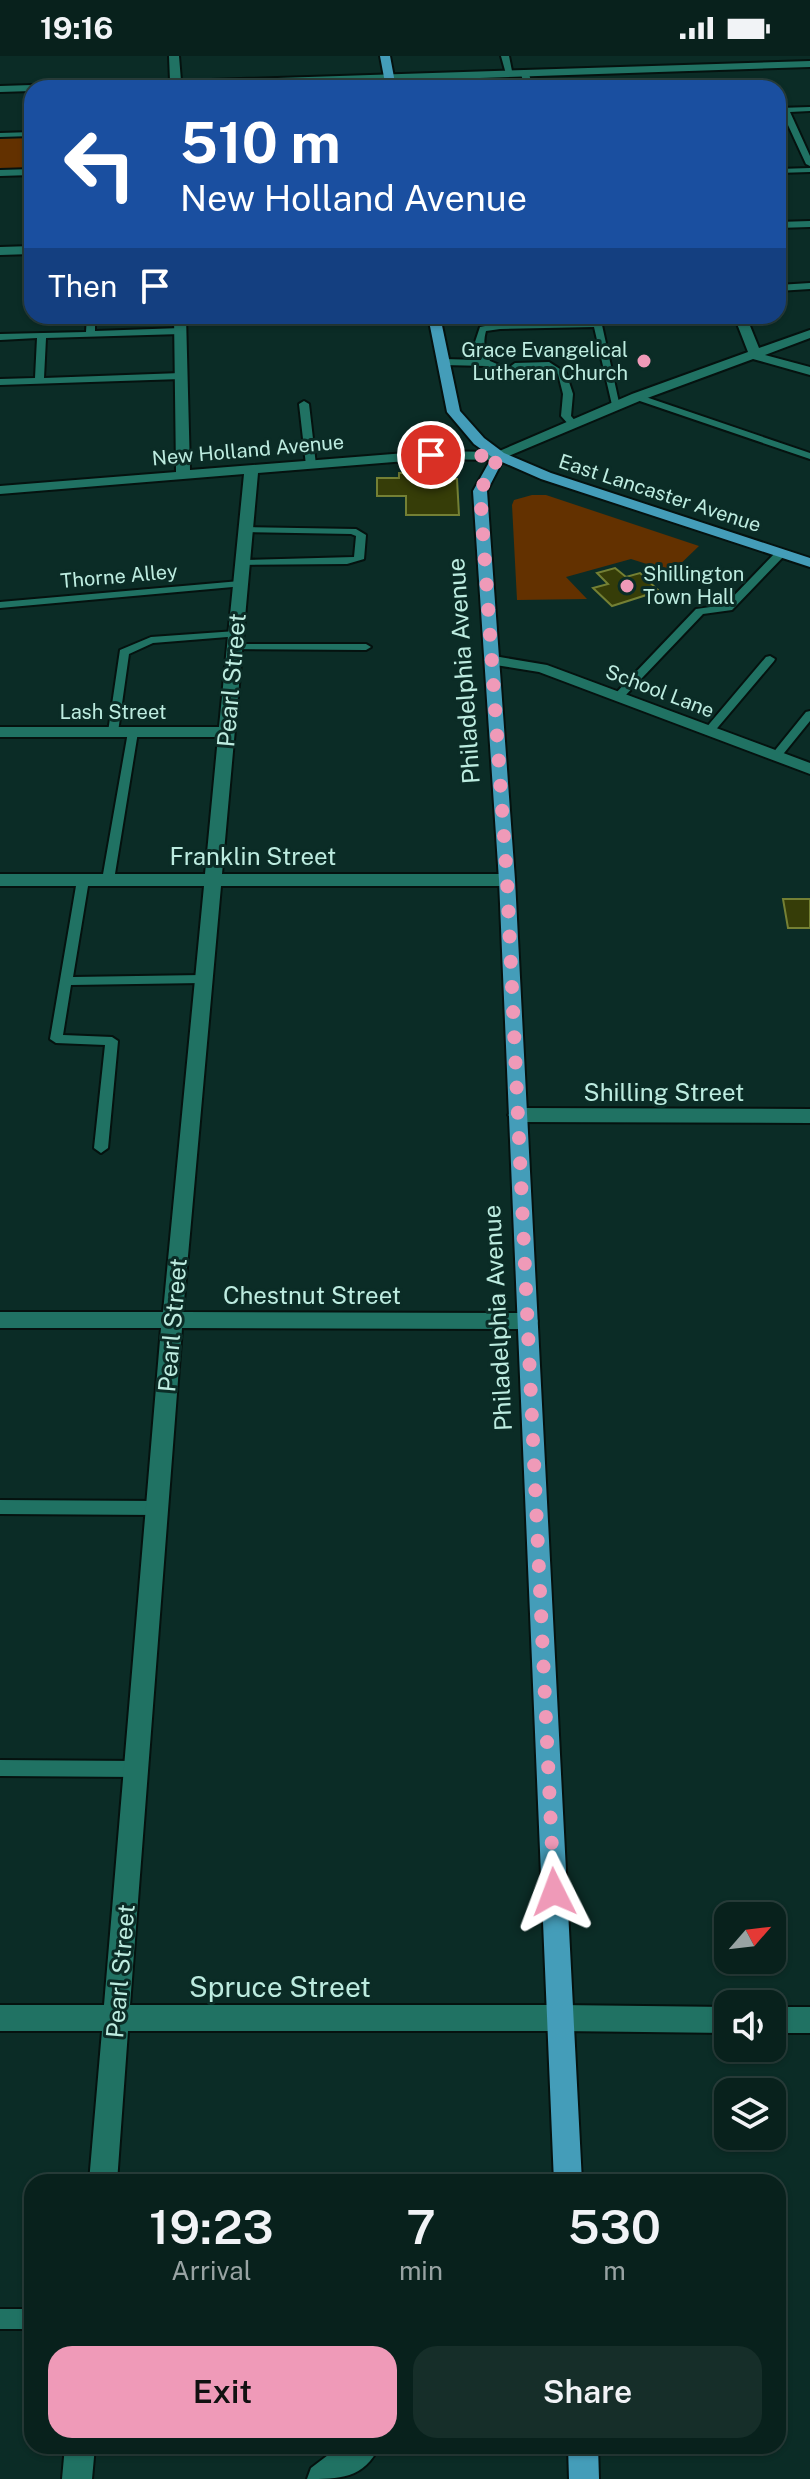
<!DOCTYPE html>
<html lang="en">
<head>
<meta charset="utf-8">
<style>
	:root { --surface:#08211c; --page:#162e29; --text:#f1f3f6; --muted:#98a3a3; --line:#293e3b; --accent:#ef9ab8 }
	body { margin:0; font-family:"Public Sans",sans-serif; background:var(--page); color:var(--text); height:100vh; display:flex; flex-direction:column; font-size:30px; white-space:nowrap }
	* { box-sizing:border-box; margin:0 }
	p { font-size:26px; color:var(--muted) }
	.icon { flex:none; width:44px; height:44px; fill:none; stroke:currentColor; stroke-width:2; stroke-linecap:round; stroke-linejoin:round }
	.map { position:relative; flex:1; overflow:hidden }
	.details { position:absolute; left:24px; top:2118px; width:762px; height:280px; display:flex; flex-direction:column; background:var(--surface); border-radius:24px; box-shadow:0 2px 6px #0004,0 0 0 2px var(--line) }
	.details>* { flex:none }
	.guide { position:absolute; left:24px; top:24px; width:762px; height:244px; border-radius:24px; box-shadow:0 2px 6px #0004,0 0 0 2px var(--line); background:#1a4fa0; color:#fff; overflow:hidden }
	.needle { width:52px; rotate:62deg }
	.fabs { position:absolute; left:714px; top:1846px; display:grid; gap:16px }
	.fabs a { display:grid; place-items:center; width:72px; height:72px; border-radius:16px; background:var(--surface); box-shadow:0 2px 6px #0004,0 0 0 2px var(--line); font-size:40px }
	.pin { position:absolute; display:grid; place-items:center; width:68px; height:68px; color:#fff; margin:-34px; border:4px solid #fff; border-radius:50%; box-shadow:0 2px 8px #0007 }
	.me { position:absolute; width:88px; margin:-44px; rotate:357deg; stroke-linejoin:round; filter:drop-shadow(0 0 6px #0008) }
	.turn { display:flex; align-items:center; gap:28px; height:168px; padding:0 24px; font-size:36px }
	.turn .icon { width:104px; height:104px; stroke-width:2.5 }
	.turn b { display:block; font-size:56px; line-height:68px }
	.then { display:flex; align-items:center; height:76px; padding:0 24px; background:#0003; gap:16px; font-size:30px }
	.eta { display:flex; justify-content:space-evenly; align-items:center; height:136px; text-align:center }
	.eta b { font-size:48px; font-weight:600; line-height:56px }
	.cta { display:flex; gap:16px; margin-top:auto; padding:16px 24px }
	.cta a { flex:1; height:92px; border-radius:24px; background:var(--accent); color:#111; font-size:32px; font-weight:600; line-height:92px; text-align:center }
	.cta a+a { background:var(--page); color:var(--text) }
	.status { display:flex; justify-content:space-between; align-items:center; height:56px; padding:0 40px; background:var(--surface); direction:ltr }
	.status svg { height:22px; fill:currentColor }
	.map>svg:first-child { display:block }
	.green { fill:#633100 }
	.building { fill:#363d08; stroke:#748034; stroke-width:2 }
	.lines { fill:none; stroke-linecap:round; stroke-linejoin:round }
	.service-casing { stroke:#05120f; stroke-width:4 }
	.minor-casing { stroke:#05120f; stroke-width:4 }
	.tertiary-casing { stroke:#05120f; stroke-width:4 }
	.primary-casing { stroke:#05120f; stroke-width:4 }
	.service { fill:#207263; fill-rule:evenodd }
	.minor { fill:#207263; fill-rule:evenodd }
	.tertiary { fill:#207263; fill-rule:evenodd }
	.primary { fill:#449db9; fill-rule:evenodd }
	.route { stroke:#ef9ab8; stroke-width:14; stroke-dasharray:0 25.2 }
	.poi-dot { fill:#ef9ab8; stroke:#0b2c26; stroke-width:3 }
	.labels { text-anchor:middle; dominant-baseline:central; stroke-width:6; stroke-linejoin:round; paint-order:stroke }
	.far-poi-label { font-size:20px; fill:#bdece0; stroke:#0b2c26; text-anchor:end }
	.far-street-label { font-size:20px; fill:#bdece0; stroke:#0b2c26 }
	.street-label { font-size:24px; fill:#bdece0; stroke:#0b2c26 }
	.near-street-label { font-size:28px; fill:#bdece0; stroke:#0b2c26 }
</style>
</head>
<body>
<div class="status"><b>19:16</b><svg viewBox="0 0 49 12"><path d="M0 12V9h3v3zM5 12V6h3v6zM10 12V3h3v9zM15 12V0h3v12zM26 1h20v11H26zM47 4h2v5h-2z"/></svg></div>
<div class="map">
<svg width="810" height="2423" viewBox="0 0 810 2423">
	<rect width="100%" height="100%" fill="#0b2c26"/>
	<path class="green" d="M32,80V112L0,113V81Z
		M532,439H546L699,490L672,516L631,503L566,521L587,543L517,544L512,449L514,444Z"/>
	<path class="building" d="M399,417H421V419H433L434,423H457L459,459H406V440H377V422H399Z
		M615,512L626,521L640,517L659,535L612,550L593,532L608,528L597,517Z
		M783,843H810V872H788Z"/>
	<g class="lines">
		<defs>
			<path id="service" d="M501,0H509L513,20L506,18Z
				M525,16L529,18L533,32H525L521,18Z
				M810,51V55L790,56L810,100V110L806,108L782,56H778V52Z
				M32,76V80L0,81V77Z
				M810,112V116L778,117V113Z
				M810,227V233L778,235V229Z
				M87,260H95V275L181,272L185,275L181,278L46,282L44,322L181,317L185,320L181,323L0,329V323L35,322L37,282L0,284V278L86,276Z
				M592,260H600L620,351L612,349L594,271L500,273L486,275C483,286 484,295 490,305L504,311L500,314L486,310L443,309L439,306L443,303L481,304L475,286L480,271L500,267L593,265Z
				M549,306L566,317L573,338L571,360L578,368L576,370H570L561,360L563,338L558,318L547,312L515,313L511,310L515,307Z
				M637,338L810,397V403L634,343V339Z
				M304,345L309,348L316,409L311,412L306,409L299,348Z
				M246,471L356,473L366,479L364,503L347,508L238,509V505L242,504L354,501L356,480L351,478L243,476L241,474Z
				M780,495L785,498L784,500L732,554L703,558L622,643H614V639L696,553L725,549L776,496Z
				M240,525L244,526V530L0,552V546Z
				M236,575L240,576V580L153,587L129,598L118,676L117,678H109L108,676L120,594L151,581Z
				M234,588H366L371,591L366,594L230,593V589Z
				M770,600L775,603L774,605L713,677H705V673L766,601Z
				M810,655V665L780,702H772V698L806,656Z
				M133,673L138,676L114,824L108,828L102,824L128,676Z
				M83,820L89,824L73,921L202,919L208,923L202,927L71,929L63,979L112,981L118,985L108,1092L101,1097L94,1092L105,989L56,987L50,983L77,824Z
				M0,1444L158,1445L163,1447L166,1452L163,1457L158,1459L0,1458Z
				M0,1704L137,1705L143,1707L145,1713L143,1719L137,1721L0,1720Z
				M0,2253H32V2273H0Z"/>
			<path id="minor" d="M169,0H179L181,25L810,5V11L181,32H39L44,29L170,25Z
				M0,30L32,29L37,32H32V35L0,36Z
				M32,113V119L0,120V114Z
				M810,165V171L778,172V166Z
				M32,190V198L0,199V191Z
				M174,260H186L190,414L431,395L497,396L632,338L748,296L734,260H746L759,292L810,274V282L765,299L810,311V319L753,303L642,344L499,404L431,403L258,417L222,818H507L515,824L507,830H221L183,1256L528,1257L535,1259L538,1265L535,1271L528,1273L182,1272L130,1949H560L569,1953L573,1962L569,1971L560,1975H128L117,2126H89L102,1975H0V1949H104L161,1272H0V1256H163L204,830H0V818H205L218,681H0V671H219L244,418L0,438V430L176,416Z
				M494,600L547,609L810,707V718L539,616L489,608L486,605Z
				M517,1052L810,1053V1067L517,1066L508,1059Z
				M65,2390H95L92,2423H62Z
				M340,2390H379C365,2423 338,2423 307,2423L311,2412Z"/>
			<path id="tertiary" d="M560,1949L728,1951V1977L560,1975L551,1971L547,1962L551,1953Z
				M772,1951H810V1977H772Z"/>
			<path id="primary" d="M380,0H390L396,32H386Z
				M428,260H440L460,355L484,382L504,397L551,417L810,502V511L541,423L502,406L487,435L515,824L582,2126H554L499,824L473,435L492,401L474,388L447,356Z
				M568,2390H598L599,2423H569Z"/>
		</defs>
		<use href="#service" class="service-casing"/>
		<use href="#minor" class="minor-casing"/>
		<use href="#tertiary" class="tertiary-casing"/>
		<use href="#primary" class="primary-casing"/>
		<use href="#service" class="service"/>
		<use href="#minor" class="minor"/>
		<use href="#tertiary" class="tertiary"/>
		<use href="#primary" class="primary"/>
	</g>
	<g class="lines">
		<path class="route" d="M431,399L499,400L480,435L507,824L554,1836"/>
	</g>
	<g class="poi-dot">
		<circle cx="644" cy="305" r="8"/>
		<circle cx="627" cy="530" r="8"/>
	</g>
	<g class="labels">
		<g class="far-poi-label">
			<text x="628" y="294">Grace Evangelical<tspan x="628" dy="23">Lutheran Church</tspan></text>
			<text x="643" y="518" text-anchor="start">Shillington<tspan x="643" dy="23">Town Hall</tspan></text>
		</g>
		<g class="far-street-label">
			<text transform="translate(248 394) rotate(-5)">New Holland Avenue</text>
			<text transform="translate(660 437) rotate(18)">East Lancaster Avenue</text>
			<text transform="translate(119 520) rotate(-5)">Thorne Alley</text>
			<text transform="translate(660 635) rotate(21)">School Lane</text>
			<text x="113" y="656">Lash Street</text>
		</g>
		<g class="street-label">
			<text transform="translate(463 615) rotate(-94)">Philadelphia Avenue</text>
			<text transform="translate(231 624) rotate(-85)">Pearl Street</text>
			<text x="253" y="800">Franklin Street</text>
			<text x="664" y="1036">Shilling Street</text>
			<text x="312" y="1239">Chestnut Street</text>
			<text transform="translate(497 1262) rotate(-93)">Philadelphia Avenue</text>
			<text transform="translate(172 1269) rotate(-85)">Pearl Street</text>
			<text transform="translate(120 1915) rotate(-85)">Pearl Street</text>
		</g>
		<g class="near-street-label">
			<text x="280" y="1930">Spruce Street</text>
		</g>
	</g>
</svg>
<div class="fabs">
<a><svg class="needle" viewBox="-14 -14 28 28"><path d="M0-13l5 13h-10z" fill="#e53935"/><path d="M0 13l5-13h-10z" fill="#98a3a3"/></svg></a>
<a><svg class="icon" aria-label="sound" viewBox="0 0 24 24"><path d="M4 9h4l5-4v14l-5-4H4zM17 9q2 3 0 6"/></svg></a>
<a><svg class="icon" aria-label="layers" viewBox="0 0 24 24"><path d="M12 4l9 5-9 5-9-5zM3 14l9 5 9-5"/></svg></a>
</div>
<div class="pin" style="left:431px;top:399px;background:#d93025"><svg class="icon" aria-label="arrive" viewBox="0 0 24 24"><path d="M6 21V4h12l-3 4 3 4H6"/></svg></div>
<svg class="me" style="left:554px;top:1836px" viewBox="-20 -20 40 40"><path d="M0-17L14 15 0 8-14 15z" fill="#ef9ab8" stroke="#fff" stroke-width="4"/></svg>
<div class="guide">
<div class="turn"><svg class="icon" aria-label="left" viewBox="0 0 24 24"><path d="M17 20v-9H6M10 6l-5 5 5 5"/></svg><div><b>510 m</b>New Holland Avenue</div></div>
<div class="then">Then<svg class="icon" aria-label="arrive" viewBox="0 0 24 24"><path d="M6 21V4h12l-3 4 3 4H6"/></svg></div>
</div>
<section class="details">
<div class="eta">
<div><b>19:23</b><p>Arrival</p></div>
<div><b>7</b><p>min</p></div>
<div><b>530</b><p>m</p></div>
</div>
<div class="cta"><a>Exit</a><a>Share</a></div>
</section>
</div>
</body>
</html>
